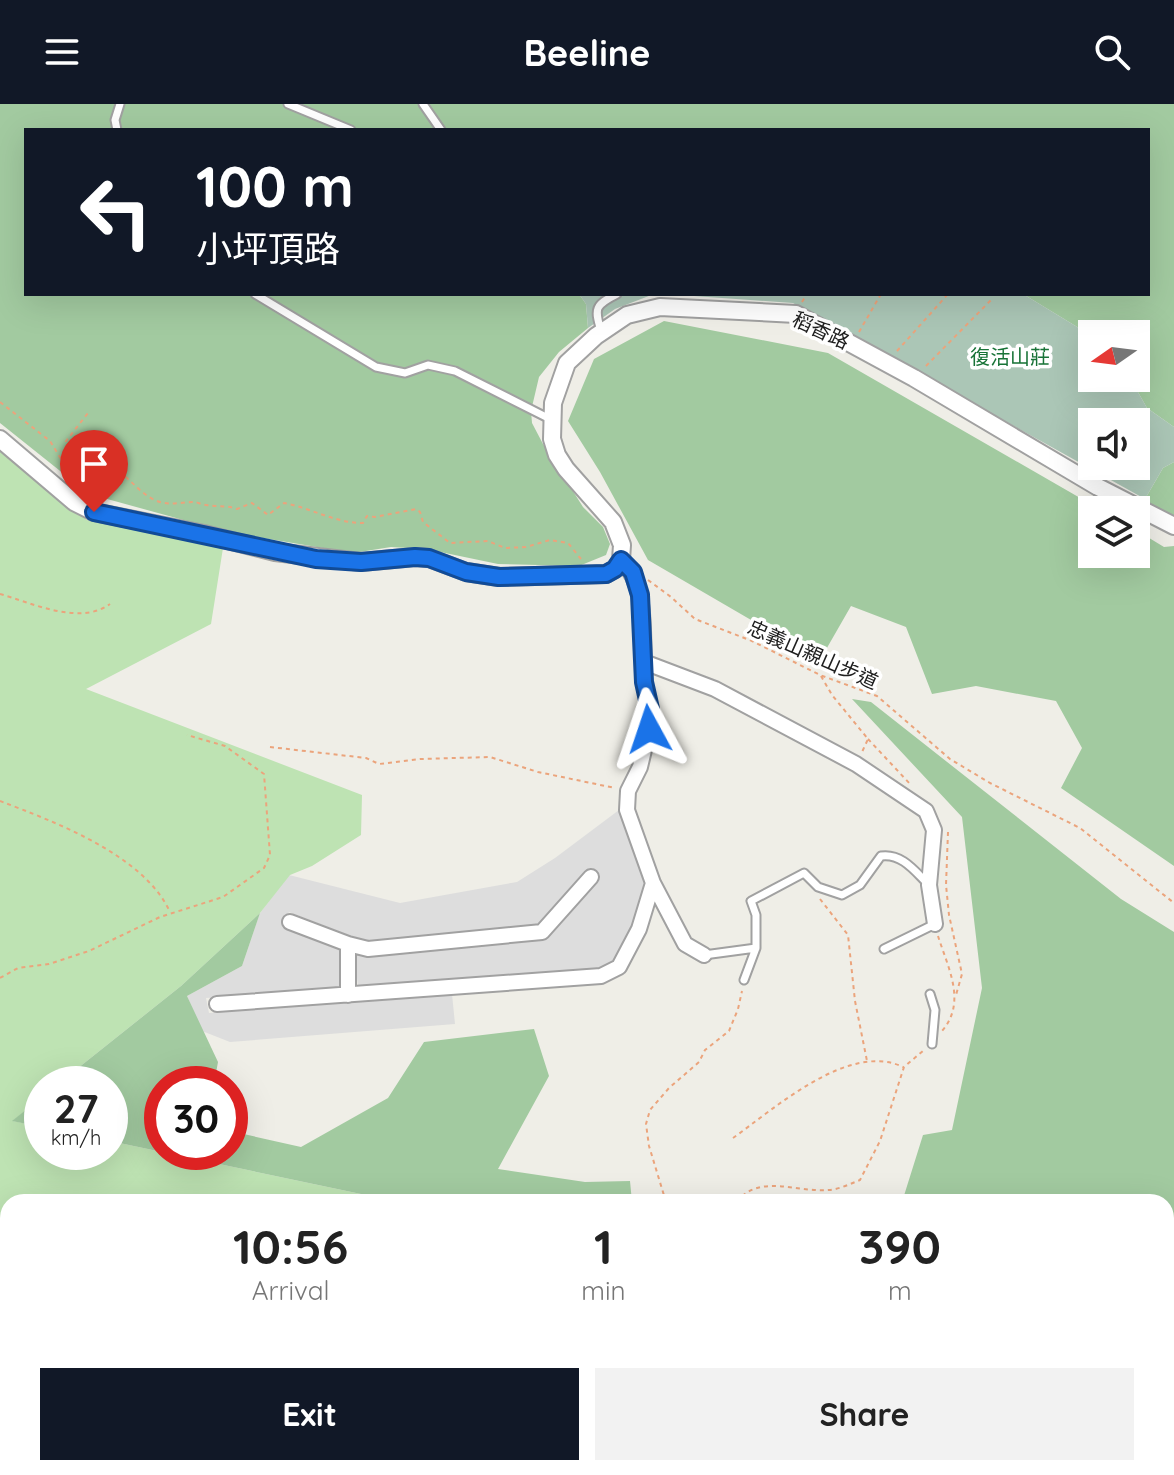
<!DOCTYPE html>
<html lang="en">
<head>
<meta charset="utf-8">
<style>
	:root { --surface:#fff; --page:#f2f2f2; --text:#222; --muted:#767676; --accent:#111827 }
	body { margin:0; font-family:Quicksand,"Noto Sans TC",sans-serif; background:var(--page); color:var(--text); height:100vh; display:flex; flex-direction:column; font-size:30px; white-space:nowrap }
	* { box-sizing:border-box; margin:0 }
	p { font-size:26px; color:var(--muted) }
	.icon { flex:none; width:44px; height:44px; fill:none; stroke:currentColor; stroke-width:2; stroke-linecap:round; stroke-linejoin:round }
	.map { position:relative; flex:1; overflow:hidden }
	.sheet { position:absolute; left:0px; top:1090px; width:1174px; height:282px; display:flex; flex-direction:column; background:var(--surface); border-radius:24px 24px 0 0; box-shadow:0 8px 32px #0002 }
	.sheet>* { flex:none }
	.top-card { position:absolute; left:24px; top:24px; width:1126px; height:168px; border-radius:0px; box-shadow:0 8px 32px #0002; background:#111827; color:#fff; overflow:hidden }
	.needle { width:52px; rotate:256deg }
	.fabs { position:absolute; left:1078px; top:216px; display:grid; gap:16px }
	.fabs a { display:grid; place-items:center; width:72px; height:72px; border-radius:0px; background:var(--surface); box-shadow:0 8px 32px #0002; font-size:40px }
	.speed { position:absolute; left:24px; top:962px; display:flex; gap:16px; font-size:40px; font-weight:700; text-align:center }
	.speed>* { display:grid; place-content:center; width:104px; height:104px; border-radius:50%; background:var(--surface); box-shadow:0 8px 32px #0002; line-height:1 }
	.speed small { font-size:20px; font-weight:400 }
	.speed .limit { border:12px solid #d22; background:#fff; color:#111 }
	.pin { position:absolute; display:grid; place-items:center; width:68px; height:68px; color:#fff; margin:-82px -34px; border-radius:50% 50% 50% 0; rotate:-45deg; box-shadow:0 0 8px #0007 }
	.pin .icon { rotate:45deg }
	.me { position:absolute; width:88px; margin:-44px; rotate:355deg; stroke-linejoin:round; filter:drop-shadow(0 0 6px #0008) }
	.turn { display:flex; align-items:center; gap:28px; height:168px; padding:0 40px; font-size:36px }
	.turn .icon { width:104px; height:104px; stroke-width:2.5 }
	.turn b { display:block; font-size:56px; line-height:68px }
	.eta { display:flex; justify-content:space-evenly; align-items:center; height:136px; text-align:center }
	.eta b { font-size:48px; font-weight:700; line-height:56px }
	.primary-button { display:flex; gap:16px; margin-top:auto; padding:16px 40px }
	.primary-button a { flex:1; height:92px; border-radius:0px; background:var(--accent); color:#fff; font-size:32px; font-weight:700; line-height:92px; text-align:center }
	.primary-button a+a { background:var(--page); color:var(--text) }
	header { display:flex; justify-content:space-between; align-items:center; height:104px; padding:0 40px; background:var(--accent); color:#fff; font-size:36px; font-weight:700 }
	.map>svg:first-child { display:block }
	.residential { fill:#ddd }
	.grass { fill:#bee3b3 }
	.forest { fill:#a2caa0 }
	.cemetery { fill:#abc6b6; fill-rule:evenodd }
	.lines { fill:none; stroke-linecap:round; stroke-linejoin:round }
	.stream { stroke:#acc3d8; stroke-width:4 }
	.service-casing { stroke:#a1a1a1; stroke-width:11 }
	.minor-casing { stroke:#a1a1a1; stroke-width:18 }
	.tertiary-casing { stroke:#a1a1a1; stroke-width:20 }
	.path { stroke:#eba47c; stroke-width:2; stroke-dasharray:4 4; stroke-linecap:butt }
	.service { stroke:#fff; stroke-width:7 }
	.minor { stroke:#fff; stroke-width:14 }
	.tertiary { stroke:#fff; stroke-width:16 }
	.route-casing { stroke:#114b97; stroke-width:20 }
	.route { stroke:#1a73e8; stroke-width:14 }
	.labels { text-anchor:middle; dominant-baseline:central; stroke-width:7; stroke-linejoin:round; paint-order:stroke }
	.street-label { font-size:20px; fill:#202020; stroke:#fff }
	.park-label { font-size:20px; fill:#187337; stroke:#fff }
</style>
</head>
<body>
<header><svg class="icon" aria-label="menu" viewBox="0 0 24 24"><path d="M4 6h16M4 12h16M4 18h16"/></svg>Beeline<svg class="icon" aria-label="search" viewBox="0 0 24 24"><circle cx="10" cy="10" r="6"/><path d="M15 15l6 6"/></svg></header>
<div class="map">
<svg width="1174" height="1371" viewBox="0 0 1174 1371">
	<rect width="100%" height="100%" fill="#efeee7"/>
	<path class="residential" d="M623,703L641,759L645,785L638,813L616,857L604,864L358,882L354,850L538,835L553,826L599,773L592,764L536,823L364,837L289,808L283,822L342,844L341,885L206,894L209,909L452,890L455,920L230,938L202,927L187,892L242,862L260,809L289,771L400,799L517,778L555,754Z"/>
	<path class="grass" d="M0,346L87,416L223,444L211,520L86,585L362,691L361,731L312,762L290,771L260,809L181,882L58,980H42V993L13,1017L42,1023V1048H110V1037L399,1098H8V1364H69L72,1371H0Z"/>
	<path class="forest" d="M0,0H1174V323L1147,304L1130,274H1136V230H1092V232L1023,190H1148V26H26V190H579L586,200L588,224L559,248L539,273L531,307L532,319L543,340L583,403L603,423L610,440L606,451L579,462L498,460L426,445L391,443L353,449L227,428L89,390L0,319Z
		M664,217L828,249L1101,406H1092V450H1136V426L1164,443L1174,442V762L1061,684L1082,644L1056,597L976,582L932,590L906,523L851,502L820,556L648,456L600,368L568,317L594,255Z
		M1174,358V419L1164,418L1145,395L1163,364Z
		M852,595L871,598L1121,795L1174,828V1371H831L826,1364H1166V1098H902L923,1031L952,1026L982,884L962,713Z
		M260,809L242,862L187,892L218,958L214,980H162V1048H230V1027L301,1043L388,994L424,938L534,925L549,972L498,1065L585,1078L630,1077L632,1098H399L110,1037V980H58L181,882Z
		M42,993V1023L12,1017Z
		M69,1364H419L425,1371H72Z
		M689,1364H779L784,1371H684Z"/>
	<path class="cemetery" d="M579,190H654L615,205L588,224L586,200Z
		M666,190H1023L1092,232V274H1130L1147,304L1174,323V358L1163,364L1145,395L793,199ZM1092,318H1136V362H1092Z"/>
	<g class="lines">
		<path class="stream" d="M717,1371L720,1364"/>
		<defs>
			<path id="service" d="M288,0L351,26
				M423,0L441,26
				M117,26L115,16L120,0
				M255,190L376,263L405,269L428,261L455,267L552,316
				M601,227C594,204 595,201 617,190
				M756,844V811L751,797L804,769L818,783L842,791L860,781L881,752C901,749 914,766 927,779
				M884,845L935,820
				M704,851L756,844L744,876
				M930,890L935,906L932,940"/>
			<path id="minor" d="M621,456C647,481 642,524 644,558L715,585L856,660L926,707L934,726L929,781L935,820
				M653,779L685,840L704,851
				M290,818L348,840
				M348,891V840L368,845L542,828L591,773
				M217,900L601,872L619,863L639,825L653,779L627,706L628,687L640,663L649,625L650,605L644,578V558"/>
			<path id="tertiary" d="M0,335L74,398L94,408L204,430L275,448L361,458L415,453L429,454L466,468L499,473L606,470L615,465L621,456L622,441L613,418L566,365L557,351L552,335L553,299L567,259L596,232L627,211L660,203L796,210L914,274L1098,383L1174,422"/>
		</defs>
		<use href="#service" class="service-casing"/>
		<use href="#minor" class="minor-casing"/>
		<use href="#tertiary" class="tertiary-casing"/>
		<path class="path" d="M888,24V26
			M802,198L807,190
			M859,228L881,190
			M897,247L948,190
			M926,262L993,194
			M0,298L50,337L61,355C71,356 116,365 122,370C134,379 142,391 157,397C169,402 182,398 194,398C198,398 202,401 206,401C218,403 226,401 237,405L252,399L268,411L284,399C311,404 335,419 363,419L367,412L375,413L416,405L420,408L423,418L450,439L488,437L505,444L526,443L550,436L568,439L581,455
			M65,354L66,337L88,309
			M1111,375L1117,362
			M648,476L671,493L695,515L752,537L820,571L877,592L950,655L990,679L1080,724L1174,799
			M0,490C32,499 80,522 110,500
			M821,572L832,591L868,635L862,648
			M868,635L911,681
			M270,643L366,654L379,660L420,655L490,653L538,668L615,684
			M0,697C55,718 144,751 170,808
			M948,728L946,781L949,811L962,870L956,891
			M820,795L848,831L855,897L867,957
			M938,832C948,864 967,898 942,927
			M0,874L18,864L49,860L89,847L160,813L223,793L264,764L270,751L264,670L225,642L187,631
			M733,1034C774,1005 849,937 903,963
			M666,1098L649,1042L646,1020L650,1006L669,984L699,958L705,946L729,927L738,905L742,887
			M737,1098C758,1069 799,1089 829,1086C840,1085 850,1080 860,1076L880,1037L904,963L924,946
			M0,1150L8,1151
			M0,1261L8,1264
			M801,1364L804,1371
			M559,1371L575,1364"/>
		<use href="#service" class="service"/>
		<use href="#minor" class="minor"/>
		<use href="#tertiary" class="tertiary"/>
	</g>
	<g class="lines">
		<defs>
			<path id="route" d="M94,408L316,455L361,458L415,453L429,454L466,468L499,473L606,470L615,465L621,456L633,468L640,491L644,578L650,605L649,625"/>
		</defs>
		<use href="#route" class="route-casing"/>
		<use href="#route" class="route"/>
	</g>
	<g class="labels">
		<g class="street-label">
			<text transform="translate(821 226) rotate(25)">稻香路</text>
			<text transform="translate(813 550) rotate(24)">忠義山親山步道</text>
		</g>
		<g class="park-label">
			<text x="1010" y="252">復活山莊</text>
		</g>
	</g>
</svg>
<div class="fabs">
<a><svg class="needle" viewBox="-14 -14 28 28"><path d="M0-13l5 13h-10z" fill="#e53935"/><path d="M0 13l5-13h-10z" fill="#767676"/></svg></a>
<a><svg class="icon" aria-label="sound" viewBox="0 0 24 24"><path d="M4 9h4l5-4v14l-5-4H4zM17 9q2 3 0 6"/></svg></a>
<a><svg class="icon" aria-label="layers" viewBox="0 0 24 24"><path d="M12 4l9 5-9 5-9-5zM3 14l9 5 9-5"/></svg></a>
</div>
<div class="speed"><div>27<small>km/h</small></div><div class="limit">30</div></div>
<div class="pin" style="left:94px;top:408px;background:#d93025"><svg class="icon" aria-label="arrive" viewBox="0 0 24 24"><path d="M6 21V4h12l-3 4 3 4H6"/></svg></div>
<svg class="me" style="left:649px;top:625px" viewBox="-20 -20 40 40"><path d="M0-17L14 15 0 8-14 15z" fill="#1a73e8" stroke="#fff" stroke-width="4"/></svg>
<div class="top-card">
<div class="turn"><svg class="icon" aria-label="left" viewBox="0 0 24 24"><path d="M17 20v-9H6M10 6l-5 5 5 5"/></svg><div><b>100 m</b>小坪頂路</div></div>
</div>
<section class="sheet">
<div class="eta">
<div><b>10:56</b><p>Arrival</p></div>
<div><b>1</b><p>min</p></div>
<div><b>390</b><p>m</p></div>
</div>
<div class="primary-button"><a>Exit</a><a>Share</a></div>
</section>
</div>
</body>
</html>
